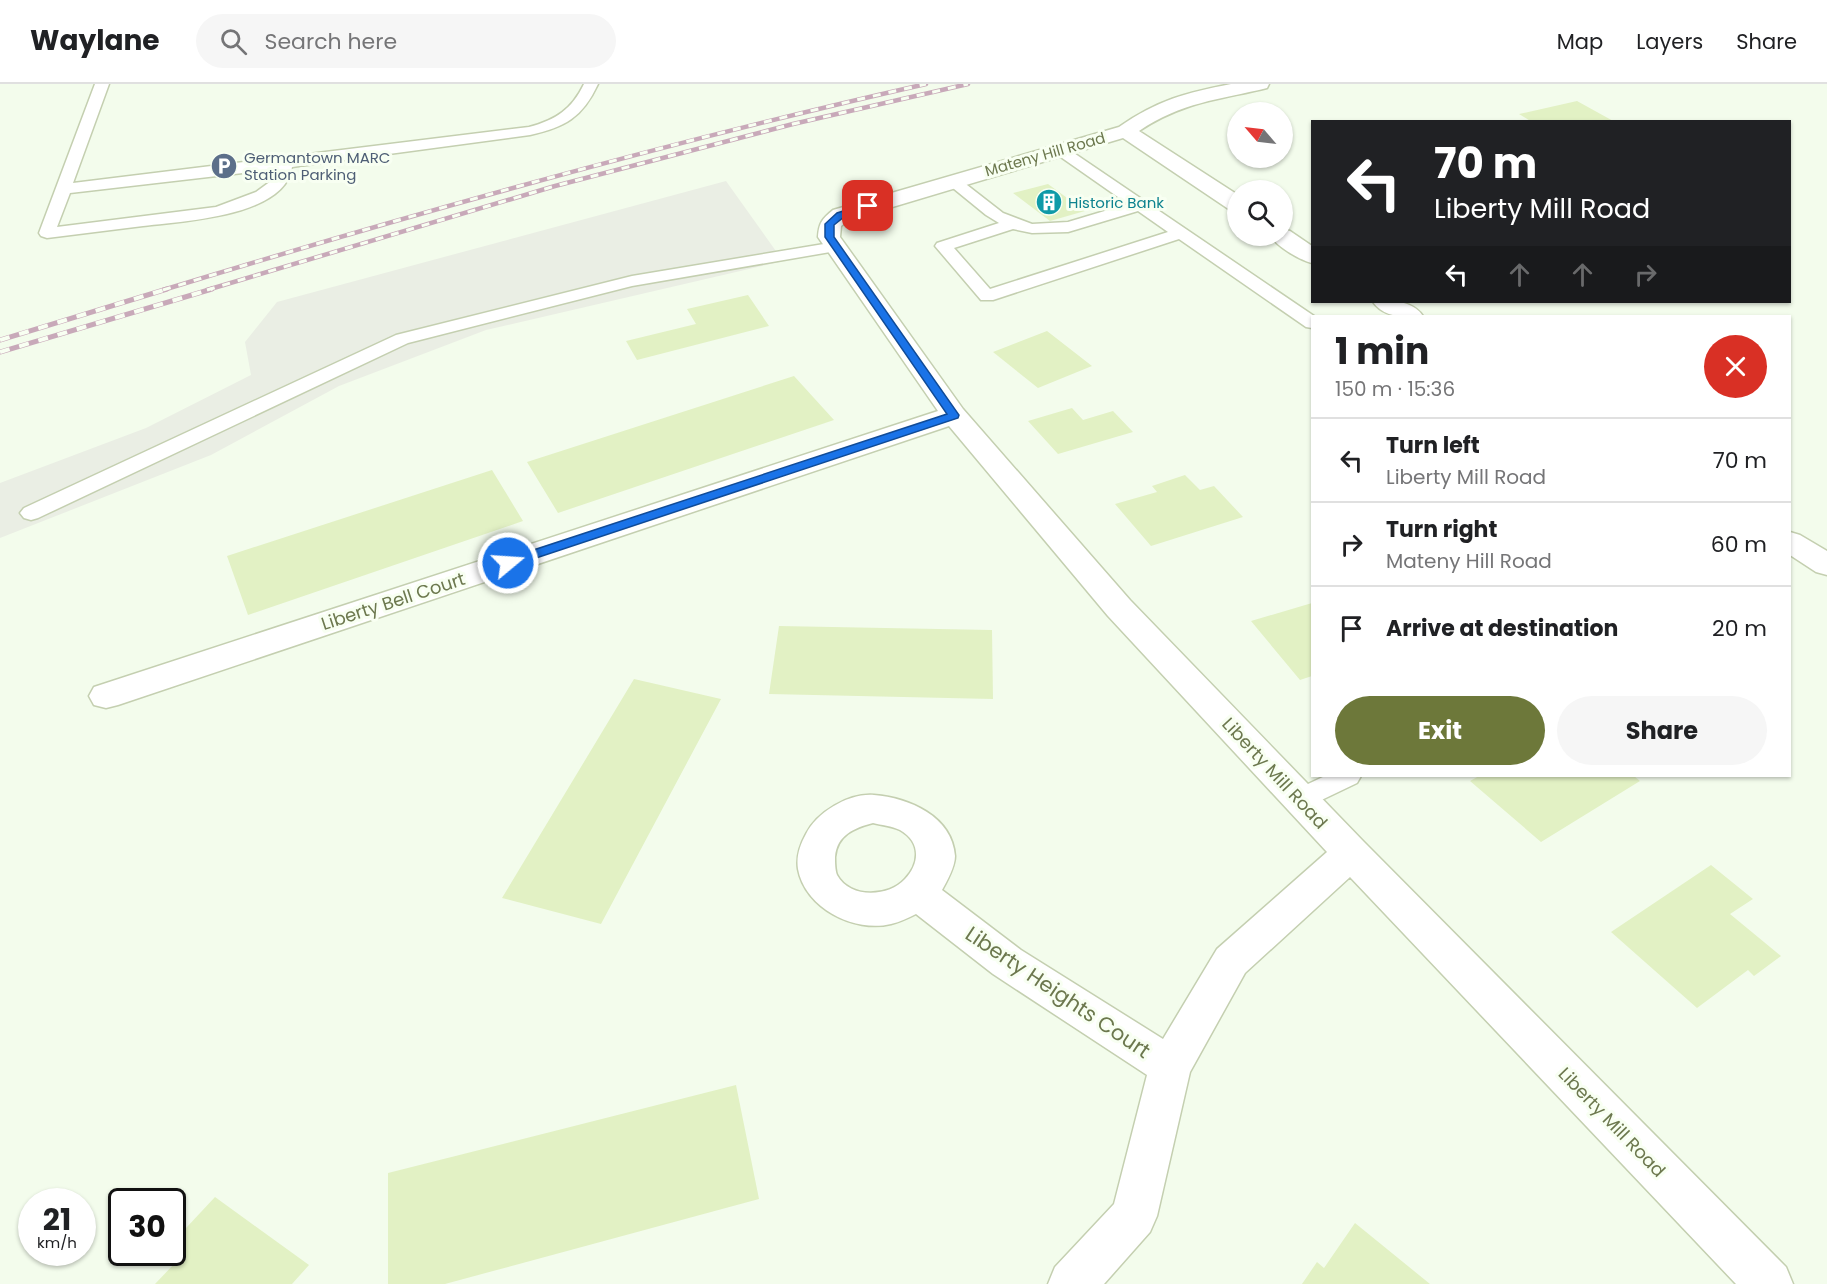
<!DOCTYPE html>
<html lang="en">
<head>
<meta charset="utf-8">
<style>
	:root { --surface:#fff; --page:#f6f6f6; --text:#202124; --muted:#757577; --line:#e0e0e0; --accent:#6d783a }
	body { margin:0; font-family:Poppins,sans-serif; background:var(--page); color:var(--text); height:100vh; display:flex; flex-direction:column; font-size:22px; white-space:nowrap }
	* { box-sizing:border-box; margin:0 }
	p { font-size:20px; color:var(--muted) }
	.icon { flex:none; width:33px; height:33px; fill:none; stroke:currentColor; stroke-width:2; stroke-linecap:round; stroke-linejoin:round }
	.map { position:relative; flex:1; overflow:hidden }
	.side { position:absolute; left:1311px; top:231px; width:480px; height:462px; display:flex; flex-direction:column; background:var(--surface); border-radius:0px; box-shadow:0 2px 4px #0004 }
	.side>* { flex:none }
	.top-card { position:absolute; left:1311px; top:36px; width:480px; height:183px; border-radius:0px; box-shadow:0 2px 4px #0004; background:#202124; color:#fff; overflow:hidden }
	.needle { width:39px; rotate:298deg }
	.fabs { position:absolute; left:1227px; top:18px; display:grid; gap:12px }
	.fabs a { display:grid; place-items:center; width:66px; height:66px; border-radius:50%; background:var(--surface); box-shadow:0 2px 4px #0004; font-size:30px }
	.speed { position:absolute; left:18px; top:1104px; display:flex; gap:12px; font-size:30px; font-weight:700; text-align:center }
	.speed>* { display:grid; place-content:center; width:78px; height:78px; border-radius:50%; background:var(--surface); box-shadow:0 2px 4px #0004; line-height:1 }
	.speed small { font-size:15px; font-weight:400 }
	.speed .limit { border:3px solid #111; border-radius:9px; background:#fff; color:#111 }
	.pin { position:absolute; display:grid; place-items:center; width:51px; height:51px; color:#fff; margin:-26px; border-radius:12px; box-shadow:0 3px 9px #0006 }
	.me { position:absolute; width:66px; margin:-33px; rotate:72deg; stroke-linejoin:round; filter:drop-shadow(0 0 4px #0008) }
	.turn { display:flex; align-items:center; gap:21px; height:126px; padding:0 24px; font-size:27px }
	.turn .icon { width:78px; height:78px; stroke-width:2.5 }
	.turn b { display:block; font-size:42px; line-height:51px }
	.lanes { display:flex; align-items:center; height:57px; padding:0 24px; background:#0003; justify-content:center; gap:30px; direction:ltr }
	.lanes .off { opacity:.35 }
	.round { display:grid; place-items:center; flex:none; width:63px; height:63px; border-radius:32px; background:var(--page) }
	.summary { display:flex; align-items:center; justify-content:space-between; height:102px; padding:0 24px }
	h1 { font-size:36px; font-weight:700; line-height:45px }
	.action { display:flex; gap:12px; margin-top:auto; padding:12px 24px }
	.action a { flex:1; height:69px; border-radius:36px; background:var(--accent); color:#fff; font-size:24px; font-weight:700; line-height:69px; text-align:center }
	.action a+a { background:var(--page); color:var(--text) }
	ul { padding:0; list-style:none }
	li { display:flex; align-items:center; gap:18px; height:84px; padding:0 24px; border-top:2px solid var(--line) }
	li div { flex:1 }
	li b { display:block; font-size:22px }
	li em { font-style:normal }
	header { display:flex; align-items:center; gap:36px; box-sizing:border-box; height:84px; padding:0 30px; background:var(--surface); border-bottom:2px solid var(--line) }
	header strong { font-size:28px }
	nav { display:flex; gap:33px; margin-inline-start:auto; font-size:21px }
	.search { width:420px; height:54px; background:var(--page); display:flex; align-items:center; gap:15px; box-sizing:border-box; padding:0 21px; border-radius:33px; color:var(--muted); font-size:22px }
	.map>svg:first-child { display:block }
	.industrial { fill:#eaeee4 }
	.building { fill:#e2f1c4 }
	.lines { fill:none; stroke-linecap:round; stroke-linejoin:round }
	.lane-casing { stroke:#c4cfb0; stroke-width:3 }
	.street-casing { stroke:#c4cfb0; stroke-width:3 }
	.lane { fill:#fff; fill-rule:evenodd }
	.street { fill:#fff; fill-rule:evenodd }
	.rail-far1-casing { stroke:#c8a9b9; stroke-width:4.5 }
	.rail-casing { stroke:#c8a9b9; stroke-width:5 }
	.rail-far1 { stroke:#f8fff2; stroke-width:3; stroke-dasharray:8; stroke-linecap:butt }
	.rail { stroke:#f8fff2; stroke-width:4; stroke-dasharray:10; stroke-linecap:butt }
	.route { fill:#1a73e8; stroke:#114b97; stroke-width:1.5 }
	.labels { text-anchor:middle; dominant-baseline:central; stroke-width:6; stroke-linejoin:round; paint-order:stroke }
	.far-street-label { font-size:15px; fill:#6c784e; stroke:#f8fff2 }
	.far-service-label { font-size:15px; fill:#4e5e75; stroke:#f8fff2; text-anchor:start }
	.far-culture-label { font-size:15px; fill:#0d838f; stroke:#f8fff2; text-anchor:start }
	.street-label { font-size:18px; fill:#6c784e; stroke:#f8fff2 }
	.near-street-label { font-size:21px; fill:#6c784e; stroke:#f8fff2 }
</style>
</head>
<body>
<header>
<strong>Waylane</strong>
<div class="search"><svg class="icon" aria-label="search" viewBox="0 0 24 24"><circle cx="10" cy="10" r="6"/><path d="M15 15l6 6"/></svg>Search here</div>
<nav><a>Map</a><a>Layers</a><a>Share</a></nav>
</header>
<div class="map">
<svg width="1827" height="1200" viewBox="0 0 1827 1200">
	<rect width="100%" height="100%" fill="#f3fcec"/>
	<path class="industrial" d="M726,97L783,177L486,246L339,302L211,371L0,454V399L146,344L251,291L245,258L277,218Z"/>
	<path class="building" d="M1577,17L1615,38H1532L1519,30Z
		M1048,100L1085,127L1050,137L1013,109Z
		M748,211L769,242L637,276L626,257L696,240L687,225Z
		M1047,247L1092,282L1038,304L993,268Z
		M794,292L834,336L558,429L527,378Z
		M1072,324L1083,336L1113,327L1133,348L1058,370L1028,337Z
		M492,386L523,437L248,531L227,472Z
		M1185,391L1200,406L1214,402L1243,433L1151,462L1115,420L1157,408L1152,402Z
		M1312,519V592L1300,596L1251,537Z
		M779,542L992,546L993,615L769,610Z
		M634,595L721,615L601,840L502,814Z
		M1479,692H1634L1640,697L1541,758L1470,697Z
		M1711,781L1753,815L1730,830L1781,872L1754,892L1748,886L1697,924L1611,848Z
		M736,1001L759,1115L445,1200H388V1089Z
		M215,1113L309,1181L292,1200H155L176,1178L165,1168H172V1159Z
		M1355,1139L1430,1200H1302L1317,1178L1324,1184Z"/>
	<g class="lines">
		<defs>
			<path id="lane" d="M95,0H109L73,99L529,43C556,36 572,25 584,0H598C582,34 565,43 530,51L292,83C285,133 182,137 143,142C111,146 79,150 47,154L41,152L39,149ZM277,85L271,97L256,108L216,123L57,143L70,109Z
				M1060,62L1065,63L1314,232L1312,244L1306,243L1179,155L993,216H981L935,162L937,159L999,139L986,131L948,100L945,97L948,94H958L1003,129L1032,140L1068,138L1128,120L1055,69L1053,66ZM1138,127L1168,148L990,205L954,164L1013,145L1032,149L1068,148Z
				M836,158L842,160L844,163L842,166L632,202L408,259L38,434L31,436L24,434L20,429L24,424L396,251L632,192Z
				M1325,692H1361L1357,699L1309,722L1300,725L1291,722L1287,715L1291,708Z"/>
			<path id="street" d="M1231,0H1269L1267,4C1218,16 1182,18 1139,47L1238,111V127L1230,126L1123,54L849,136L841,142L840,153L963,325L1130,516L1364,758L1786,1183L1793,1200H1736L1350,793L1245,889L1190,988L1157,1132L1150,1148L1104,1200H1048L1055,1183L1114,1120L1147,991L993,890L916,830C908,834 900,838 891,840C854,849 805,824 798,785C796,772 800,761 806,750C817,728 849,709 874,711C909,714 952,732 955,772C955,783 947,797 942,806L1021,866L1163,955L1217,865L1327,768L1108,532L949,342L118,621L106,624L94,621L89,612L94,603L938,327L818,153C819,139 822,135 833,126L1119,43C1158,16 1185,9 1231,0ZM873,739C881,741 892,742 900,746C921,758 920,779 905,795C889,813 850,815 837,791C835,786 835,778 835,773C837,751 854,744 873,739Z
				M1282,145L1290,147L1312,162V179C1300,176 1277,163 1271,152H1282Z
				M1373,218C1390,216 1412,216 1423,232C1406,234 1384,234 1373,218Z
				M1790,448L1800,451L1827,467V491L1816,488L1790,471Z"/>
		</defs>
		<use href="#lane" class="lane-casing"/>
		<use href="#street" class="street-casing"/>
		<use href="#lane" class="lane"/>
		<use href="#street" class="street"/>
		<defs>
			<path id="rail-far1" d="M163,206C415,129 668,58 926,0
				M207,206L555,102L793,40L968,0"/>
			<path id="rail" d="M0,256L167,205
				M0,268L212,205"/>
		</defs>
		<use href="#rail-far1" class="rail-far1-casing"/>
		<use href="#rail" class="rail-casing"/>
		<use href="#rail-far1" class="rail-far1"/>
		<use href="#rail" class="rail"/>
	</g>
	<path class="route" d="M868,119L872,122L871,124L844,133L834,141V153L959,331L958,334L512,482H503L501,479L503,476L947,330L825,153V140L837,129Z"/>
	<defs>
		<symbol id="parking-disc" viewBox="-11 -11 22 22"><circle r="9.5" fill="#5c6f8a" stroke="#f8fff2"/><path d="M-3.5-5.5H1a3.5 3.5 0 0 1 0 7H-1V5.5H-3.5ZM-1-3.4V-.6H.8a1.4 1.4 0 0 0 0-2.8Z" fill="#fff"/></symbol>
		<symbol id="building-disc" viewBox="-11 -11 22 22"><circle r="9.5" fill="#0f9aa8" stroke="#f8fff2"/><path d="M-4-6H4V6H1V3H-1V6H-4ZM-2.5-4.3h1.7v1.8h-1.7ZM.8-4.3h1.7v1.8H.8ZM-2.5-1h1.7V.8h-1.7ZM.8-1h1.7V.8H.8Z" fill="#fff"/></symbol>
	</defs>
	<g fill-rule="evenodd">
		<use href="#parking-disc" x="209" y="67" width="30" height="30"/>
		<use href="#building-disc" x="1034" y="103" width="30" height="30"/>
	</g>
	<g class="labels">
		<g class="far-street-label">
			<text transform="translate(1045 70) rotate(-16)">Mateny Hill Road</text>
		</g>
		<g class="far-service-label">
			<text x="244" y="73">Germantown MARC<tspan x="244" dy="17">Station Parking</tspan></text>
		</g>
		<g class="far-culture-label">
			<text x="1068" y="118">Historic Bank</text>
		</g>
		<g class="street-label">
			<text transform="translate(393 517) rotate(-18)">Liberty Bell Court</text>
			<text transform="translate(1275 689) rotate(47)">Liberty Mill Road</text>
			<text transform="translate(1612 1038) rotate(46)">Liberty Mill Road</text>
		</g>
		<g class="near-street-label">
			<text transform="translate(1058 908) rotate(34)">Liberty Heights Court</text>
		</g>
	</g>
</svg>
<div class="fabs">
<a><svg class="needle" viewBox="-14 -14 28 28"><path d="M0-13l5 13h-10z" fill="#e53935"/><path d="M0 13l5-13h-10z" fill="#757577"/></svg></a>
<a><svg class="icon" aria-label="search" viewBox="0 0 24 24"><circle cx="10" cy="10" r="6"/><path d="M15 15l6 6"/></svg></a>
</div>
<div class="speed"><div>21<small>km/h</small></div><div class="limit">30</div></div>
<div class="pin" style="left:868px;top:122px;background:#d93025"><svg class="icon" aria-label="arrive" viewBox="0 0 24 24"><path d="M6 21V4h12l-3 4 3 4H6"/></svg></div>
<svg class="me" style="left:508px;top:479px" viewBox="-20 -20 40 40"><circle r="17" fill="#1a73e8" stroke="#fff" stroke-width="3"/><path d="M0-11L8 9 0 5-8 9z" fill="#fff"/></svg>
<div class="top-card">
<div class="turn"><svg class="icon" aria-label="left" viewBox="0 0 24 24"><path d="M17 20v-9H6M10 6l-5 5 5 5"/></svg><div><b>70 m</b>Liberty Mill Road</div></div>
<div class="lanes"><svg class="icon" aria-label="left" viewBox="0 0 24 24"><path d="M17 20v-9H6M10 6l-5 5 5 5"/></svg><svg class="icon off" aria-label="ahead" viewBox="0 0 24 24"><path d="M12 20V5M6 11l6-6 6 6"/></svg><svg class="icon off" aria-label="ahead" viewBox="0 0 24 24"><path d="M12 20V5M6 11l6-6 6 6"/></svg><svg class="icon off" aria-label="right" viewBox="0 0 24 24"><path d="M7 20v-9h11M14 6l5 5-5 5"/></svg></div>
</div>
<section class="side">
<div class="summary"><div><h1>1 min</h1><p>150 m · 15:36</p></div><a class="round" style="background:#d93025;color:#fff"><svg class="icon" aria-label="close" viewBox="0 0 24 24"><path d="M6 6l12 12M18 6L6 18"/></svg></a></div>
<ul>
<li><svg class="icon" aria-label="left" viewBox="0 0 24 24"><path d="M17 20v-9H6M10 6l-5 5 5 5"/></svg><div><b>Turn left</b><p>Liberty Mill Road</p></div><em>70 m</em></li>
<li><svg class="icon" aria-label="right" viewBox="0 0 24 24"><path d="M7 20v-9h11M14 6l5 5-5 5"/></svg><div><b>Turn right</b><p>Mateny Hill Road</p></div><em>60 m</em></li>
<li><svg class="icon" aria-label="arrive" viewBox="0 0 24 24"><path d="M6 21V4h12l-3 4 3 4H6"/></svg><div><b>Arrive at destination</b></div><em>20 m</em></li>
</ul>
<div class="action"><a>Exit</a><a>Share</a></div>
</section>
</div>
</body>
</html>
